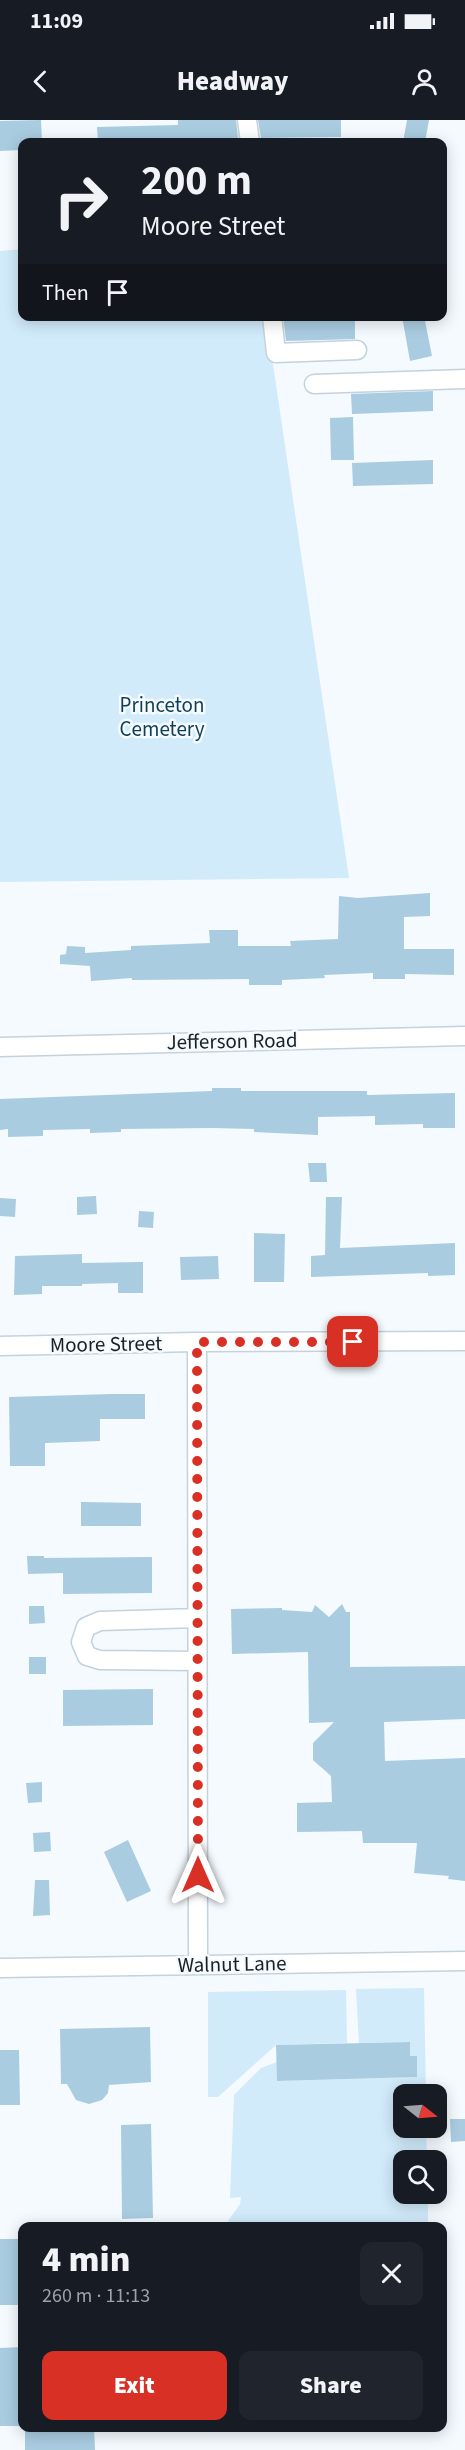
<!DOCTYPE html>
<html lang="en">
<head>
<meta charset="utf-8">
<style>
	:root { --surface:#171b24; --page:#20242c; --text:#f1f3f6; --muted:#9ea1a6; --accent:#d93025 }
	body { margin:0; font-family:"Source Sans 3",sans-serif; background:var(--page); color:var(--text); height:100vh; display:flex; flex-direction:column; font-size:22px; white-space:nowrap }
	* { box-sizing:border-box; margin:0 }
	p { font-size:20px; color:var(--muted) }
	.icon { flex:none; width:33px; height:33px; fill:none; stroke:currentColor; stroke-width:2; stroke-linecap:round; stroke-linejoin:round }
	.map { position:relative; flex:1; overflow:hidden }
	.details { position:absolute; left:18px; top:2102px; width:429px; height:210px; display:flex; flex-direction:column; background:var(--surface); border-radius:12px; box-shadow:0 3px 15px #0003 }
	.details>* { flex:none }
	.banner { position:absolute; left:18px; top:18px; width:429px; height:183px; border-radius:12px; box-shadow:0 3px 15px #0003; background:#171b24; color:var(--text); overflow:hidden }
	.needle { width:39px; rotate:107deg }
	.buttons { position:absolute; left:393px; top:1964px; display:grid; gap:12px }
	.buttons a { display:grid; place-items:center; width:54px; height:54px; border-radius:12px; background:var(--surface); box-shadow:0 3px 15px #0003; font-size:30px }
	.pin { position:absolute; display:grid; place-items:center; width:51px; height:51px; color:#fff; margin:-26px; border-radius:12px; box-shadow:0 3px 9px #0006 }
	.me { position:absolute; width:66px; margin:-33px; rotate:0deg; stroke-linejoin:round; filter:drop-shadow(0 0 4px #0008) }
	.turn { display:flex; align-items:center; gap:21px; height:126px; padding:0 24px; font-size:27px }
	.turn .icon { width:78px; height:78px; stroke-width:2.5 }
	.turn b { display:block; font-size:42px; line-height:51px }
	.then { display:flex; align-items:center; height:57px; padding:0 24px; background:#0003; gap:12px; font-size:22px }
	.round { display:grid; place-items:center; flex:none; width:63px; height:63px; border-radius:12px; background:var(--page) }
	.summary { display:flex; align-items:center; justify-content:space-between; height:102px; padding:0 24px }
	h1 { font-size:36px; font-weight:800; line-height:45px }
	.action { display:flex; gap:12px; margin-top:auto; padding:12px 24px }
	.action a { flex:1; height:69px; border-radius:12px; background:var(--accent); color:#fff; font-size:24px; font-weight:800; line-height:69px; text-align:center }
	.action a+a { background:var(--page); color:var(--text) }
	.status { display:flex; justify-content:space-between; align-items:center; height:42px; padding:0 30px; background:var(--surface); direction:ltr }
	.status svg { height:16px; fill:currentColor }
	header { display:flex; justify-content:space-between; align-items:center; height:78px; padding:0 24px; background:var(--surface); font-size:27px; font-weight:800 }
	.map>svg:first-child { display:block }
	.green { fill:#d1ebfb }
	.building { fill:#a9cce1 }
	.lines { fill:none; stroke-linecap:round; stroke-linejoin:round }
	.street-casing { stroke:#c3d2dc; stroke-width:21 }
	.street { stroke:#fff; stroke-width:18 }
	.route { stroke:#d93025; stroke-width:10; stroke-dasharray:0 18 }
	.labels { text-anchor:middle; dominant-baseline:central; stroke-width:5; stroke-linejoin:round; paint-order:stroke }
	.park-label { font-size:21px; fill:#103f55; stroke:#f4fafe }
	.street-label { font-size:21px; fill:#1a2024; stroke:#f4fafe }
</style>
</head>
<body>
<div class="status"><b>11:09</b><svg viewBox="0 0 49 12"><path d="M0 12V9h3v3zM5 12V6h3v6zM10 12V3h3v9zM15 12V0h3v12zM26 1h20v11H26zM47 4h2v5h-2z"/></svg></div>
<header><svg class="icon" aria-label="back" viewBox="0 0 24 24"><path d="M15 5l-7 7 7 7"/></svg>Headway<svg class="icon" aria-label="person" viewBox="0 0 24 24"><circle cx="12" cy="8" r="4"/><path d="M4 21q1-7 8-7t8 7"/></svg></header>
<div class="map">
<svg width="465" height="2330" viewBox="0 0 465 2330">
	<rect width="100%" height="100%" fill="#f4fafe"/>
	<path class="green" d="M22,129V196L266,197L349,758L0,762V131Z
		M424,1868L426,1974H404V2007H426L427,2040H404V2073H428V2106H232L228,2101L240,2084L241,2077L230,2078L234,1975L261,1948L277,1942L278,1961L417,1957V1937L410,1936L409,1922L359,1923L356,1869Z
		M346,1870L347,1923L276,1925L218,1977H208V1872Z"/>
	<path class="building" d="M41,0L42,22H22V30L0,31V1Z
		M178,0H236L238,18L232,19V22H98L97,7L178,5Z
		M258,0H341V17L261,18Z
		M407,0H429L425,22H403Z
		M283,196H355V219L286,221Z
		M402,196H424L432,236L410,241Z
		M433,271V291L352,294L351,274Z
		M353,297L354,340H331L330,298Z
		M433,340V364L353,366L352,343Z
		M430,773V796L404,797V829H454V855L405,854V859H373V853L324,855L325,858L282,860V865H249V859L132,860V858L91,861L90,846L60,844V835L66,834L67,826L85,827V833L131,830V826L210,823L209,810H238V826H291L290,821L338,819L339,776L358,778Z
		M212,968H241V971H367V975L455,973V1008H423V1004L375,1005V996L318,997V1015L254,1012V1009L212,1008L121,1009V1012L90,1013V1009L43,1010V1016L8,1017V1009L0,1010V979L212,971Z
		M308,1043H326L327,1062H310Z
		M96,1076L97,1094L77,1095V1077Z
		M326,1077H342L340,1128L455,1123V1155L428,1156V1153L311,1157V1136L325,1135Z
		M0,1078L16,1079L15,1097L0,1096Z
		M139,1091L154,1092L153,1108L138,1107Z
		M254,1113L285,1114L284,1162H254Z
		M82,1134V1143L143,1142V1173H118V1163L82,1164V1166H42V1174L14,1175L15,1136Z
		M218,1136L219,1159L181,1160L180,1137Z
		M112,1274H145V1299H100V1321L45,1323V1346H10L9,1277Z
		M81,1382L141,1383V1406H81Z
		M27,1436H44V1438L152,1437V1473L63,1474V1453L28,1454Z
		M342,1484L346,1492H350V1547L465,1546V1599L384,1602L385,1641L465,1638V1761L448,1759L449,1756L414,1753L417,1723H363L362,1711L297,1712V1683L332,1682L331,1656L313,1640V1623L334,1602L309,1603L308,1532L232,1534L231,1489L282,1488V1490L312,1492L315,1485L329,1497Z
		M29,1486H44L45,1503L29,1504Z
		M29,1537H46V1554H29Z
		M153,1569V1605L63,1606V1570Z
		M42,1662V1682L28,1683L26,1663Z
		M50,1712L51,1731L34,1732L33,1713Z
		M128,1720L151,1771L127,1782L104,1732Z
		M35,1760H49L50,1795L33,1796Z
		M150,1907L151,1962L109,1965L108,1973L102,1980L89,1984L76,1980L67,1964H61L60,1909Z
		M410,1922V1936H417V1957L277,1961L276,1925Z
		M0,1930H19L20,1985H0Z
		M450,1999H465V2021L451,2022Z
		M151,2004L153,2098L122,2099L121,2005Z
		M0,2119H22V2185H0Z
		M22,2227V2306H0V2228Z
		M25,2307H94L95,2330H25Z"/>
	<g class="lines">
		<defs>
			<path id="street" d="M247,0L250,22
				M272,196L276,233L357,230
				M314,264L465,259
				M0,927L465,916
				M197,1222L198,1844
				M0,1226L197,1222L465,1221
				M197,1498L100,1501L86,1507L81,1522L87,1536L100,1540L197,1541
				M0,1848L465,1841"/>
		</defs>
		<use href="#street" class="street-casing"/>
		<use href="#street" class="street"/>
	</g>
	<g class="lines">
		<path class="route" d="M198,1755L197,1222H353"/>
	</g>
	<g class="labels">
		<g class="park-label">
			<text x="162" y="585">Princeton<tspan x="162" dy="24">Cemetery</tspan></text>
		</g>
		<g class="street-label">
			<text transform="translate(232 921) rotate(-1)">Jefferson Road</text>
			<text transform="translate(106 1224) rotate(-1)">Moore Street</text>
			<text transform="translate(232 1844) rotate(-1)">Walnut Lane</text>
		</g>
	</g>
</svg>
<div class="buttons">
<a><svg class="needle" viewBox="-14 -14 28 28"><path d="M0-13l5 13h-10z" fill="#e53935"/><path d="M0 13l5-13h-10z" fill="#9ea1a6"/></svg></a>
<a><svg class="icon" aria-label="search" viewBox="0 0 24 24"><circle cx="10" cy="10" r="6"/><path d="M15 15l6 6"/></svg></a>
</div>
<div class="pin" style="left:353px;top:1222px;background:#d93025"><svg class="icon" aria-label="arrive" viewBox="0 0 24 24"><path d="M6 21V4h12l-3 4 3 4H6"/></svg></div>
<svg class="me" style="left:198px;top:1755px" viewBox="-20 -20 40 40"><path d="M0-17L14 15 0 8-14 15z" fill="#d93025" stroke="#fff" stroke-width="4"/></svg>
<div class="banner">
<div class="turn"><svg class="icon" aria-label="right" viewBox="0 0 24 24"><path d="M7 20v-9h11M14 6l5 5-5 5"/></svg><div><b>200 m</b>Moore Street</div></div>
<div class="then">Then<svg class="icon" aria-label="arrive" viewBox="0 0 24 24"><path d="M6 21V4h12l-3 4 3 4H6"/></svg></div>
</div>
<section class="details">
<div class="summary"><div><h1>4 min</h1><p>260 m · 11:13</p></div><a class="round"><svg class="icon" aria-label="close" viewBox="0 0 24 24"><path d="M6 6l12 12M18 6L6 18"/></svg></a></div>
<div class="action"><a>Exit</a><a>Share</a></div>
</section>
</div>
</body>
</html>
